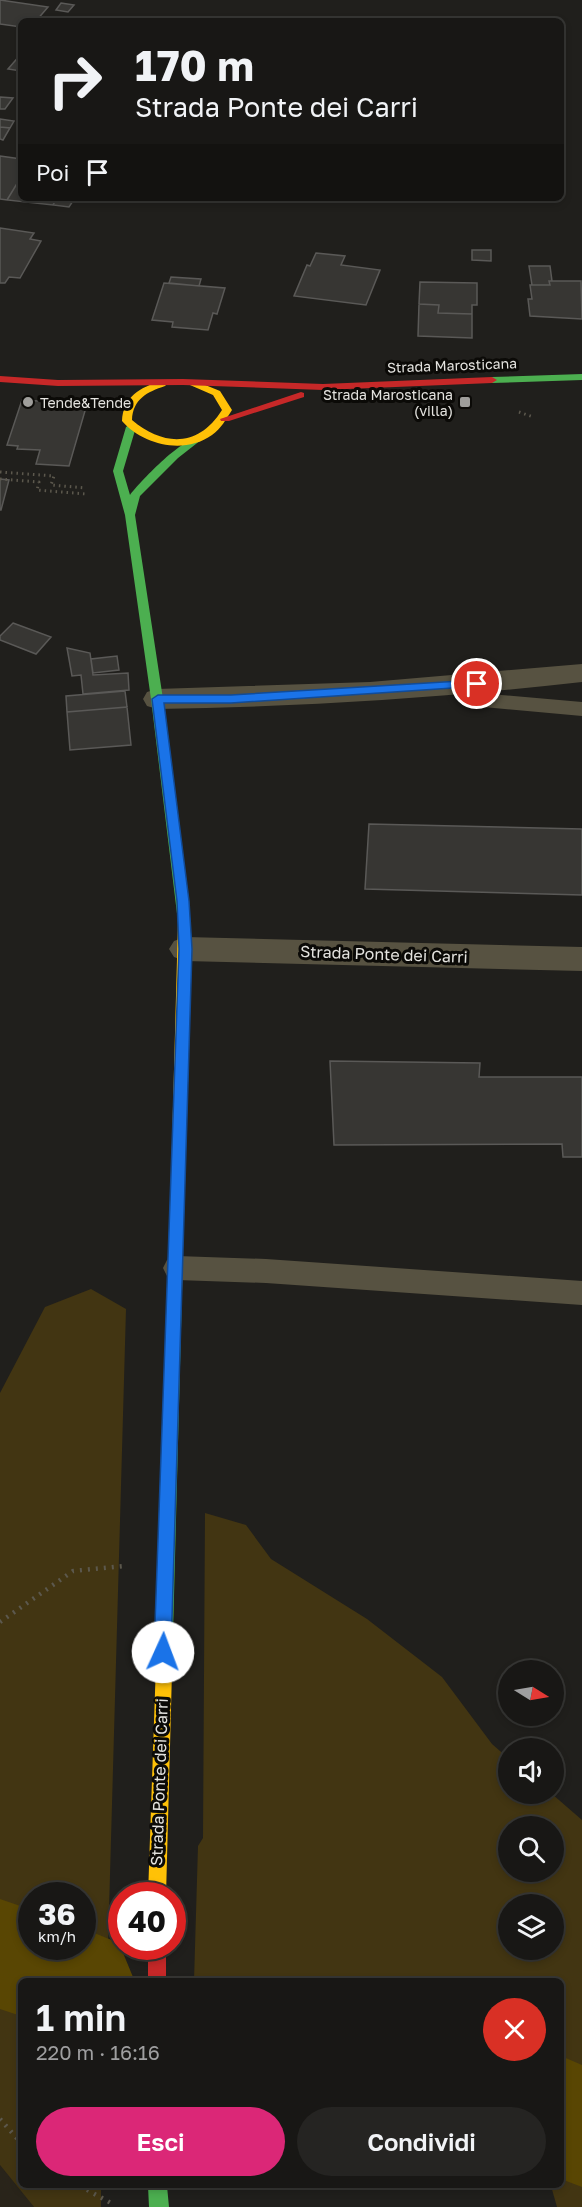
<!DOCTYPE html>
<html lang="it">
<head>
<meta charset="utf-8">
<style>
	:root { --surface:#181715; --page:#252422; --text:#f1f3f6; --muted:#9f9fa0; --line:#363634; --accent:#db2777 }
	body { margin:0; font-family:"Golos Text",sans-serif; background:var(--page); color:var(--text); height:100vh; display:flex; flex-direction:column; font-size:22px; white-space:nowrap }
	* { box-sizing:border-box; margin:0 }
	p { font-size:20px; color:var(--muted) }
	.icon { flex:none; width:33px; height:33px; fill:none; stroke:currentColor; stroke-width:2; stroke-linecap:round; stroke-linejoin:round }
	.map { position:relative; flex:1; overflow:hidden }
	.side { position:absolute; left:18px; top:1978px; width:546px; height:210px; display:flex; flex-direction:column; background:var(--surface); border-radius:9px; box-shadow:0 3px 9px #0003,0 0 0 2px var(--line) }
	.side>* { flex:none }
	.hud { position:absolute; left:18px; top:18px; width:546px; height:183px; border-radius:9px; box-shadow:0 3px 9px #0003,0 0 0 2px var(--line); background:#181715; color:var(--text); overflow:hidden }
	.needle { width:39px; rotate:101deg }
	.controls { position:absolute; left:498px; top:1660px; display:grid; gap:12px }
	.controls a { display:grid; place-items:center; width:66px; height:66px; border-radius:50%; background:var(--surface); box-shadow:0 3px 9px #0003,0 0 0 2px var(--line); font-size:30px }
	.speed { position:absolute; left:18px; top:1882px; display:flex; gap:12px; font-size:30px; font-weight:700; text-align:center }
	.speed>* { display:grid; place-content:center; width:78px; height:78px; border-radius:50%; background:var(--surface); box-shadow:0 3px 9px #0003,0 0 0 2px var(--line); line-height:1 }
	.speed small { font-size:15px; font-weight:400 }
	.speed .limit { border:9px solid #d22; background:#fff; color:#111 }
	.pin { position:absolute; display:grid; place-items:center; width:51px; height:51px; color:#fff; margin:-26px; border:3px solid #fff; border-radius:50%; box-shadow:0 2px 6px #0007 }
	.me { position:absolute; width:66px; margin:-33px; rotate:2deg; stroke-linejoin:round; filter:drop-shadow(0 0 4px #0008) }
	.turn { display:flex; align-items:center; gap:21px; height:126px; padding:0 18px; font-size:27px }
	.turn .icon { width:78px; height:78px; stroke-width:2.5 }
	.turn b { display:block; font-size:42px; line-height:51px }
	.then { display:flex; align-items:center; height:57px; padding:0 18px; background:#0003; gap:12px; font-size:22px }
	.round { display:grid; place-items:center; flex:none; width:63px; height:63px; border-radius:32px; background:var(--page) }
	.head { display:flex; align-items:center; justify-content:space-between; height:102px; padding:0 18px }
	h1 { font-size:36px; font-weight:600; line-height:45px }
	.primary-button { display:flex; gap:12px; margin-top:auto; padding:12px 18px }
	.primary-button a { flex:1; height:69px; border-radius:36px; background:var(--accent); color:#fff; font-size:24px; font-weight:600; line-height:69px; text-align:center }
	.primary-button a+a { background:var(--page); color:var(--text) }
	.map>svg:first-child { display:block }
	.built { fill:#29241a }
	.green { fill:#423512; fill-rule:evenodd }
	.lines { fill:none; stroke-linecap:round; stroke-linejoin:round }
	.river { fill:#594603; fill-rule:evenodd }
	.building { fill:#373633; stroke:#5a5957; stroke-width:1.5 }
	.path-far1 { stroke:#5c584d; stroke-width:3; stroke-dasharray:1.5 4; stroke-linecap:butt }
	.path { stroke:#5c584d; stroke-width:4.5; stroke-dasharray:2 6; stroke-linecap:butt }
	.lane { fill:#575241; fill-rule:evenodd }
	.street { fill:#575241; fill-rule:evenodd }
	.fast { fill:#4caf50; fill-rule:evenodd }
	.slow { fill:#ffc107; fill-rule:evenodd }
	.jam { fill:#c62828; fill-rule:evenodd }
	.route { fill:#1a73e8; stroke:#114b97; stroke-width:1.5 }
	.poi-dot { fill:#9f9e9b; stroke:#0b0a07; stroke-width:2 }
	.labels { text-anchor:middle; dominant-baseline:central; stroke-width:6; stroke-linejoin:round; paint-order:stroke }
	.far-street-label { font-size:14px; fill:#e4e3df; stroke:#0b0a07 }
	.far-poi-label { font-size:14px; fill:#e4e3df; stroke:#0b0a07; text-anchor:end }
	.street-label { font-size:16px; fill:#e4e3df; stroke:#0b0a07 }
</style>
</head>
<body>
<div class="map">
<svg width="582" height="2207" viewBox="0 0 582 2207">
	<rect width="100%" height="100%" fill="#201f1c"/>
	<path class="built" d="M0,2165L34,2207H0Z"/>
	<path class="green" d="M91,1289L126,1309L107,1981L21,1982V2186H101V2207H34L0,2165V1393L45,1307ZM32,1896H82V1947H32Z
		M205,1513L246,1525L271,1559L367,1619L442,1677L492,1744L508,1758V1794H552L582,1820V2207H557L551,2186H561V1982L194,1981L198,1846L203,1838ZM508,1827H554V1872H508ZM508,1905H554V1950H508Z"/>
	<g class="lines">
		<path class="river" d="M0,1899L32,1910V1947H82V1928L119,1943L135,1982H21V2016L0,2009Z
			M561,2056L582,2065V2187L561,2179Z"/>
	</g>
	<path class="building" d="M0,0L48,7L36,21H21V27L0,24Z
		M61,3L74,5L68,12L56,10Z
		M21,54V71L8,69Z
		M0,97L13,98L5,109H0Z
		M0,119L14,121L10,128L0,127Z
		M0,127L10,128L3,140L0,139Z
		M0,156L21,159V177L7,200L0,199Z
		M21,177V198H57L53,205L7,200Z
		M57,198H75L69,207L53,205Z
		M0,228L34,233L30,239L41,241L20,278L9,277L5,283H0Z
		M472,250H491V261L472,260Z
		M316,253L345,256L341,265L380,270L366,305L294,296L307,265L310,266Z
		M529,266H550L552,281H549L550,285H532Z
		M171,277L201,279L199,286L169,283Z
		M549,281H581L582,319L530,316L528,299H532L530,285H550Z
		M420,282L477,283V305H472V314L438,313L439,305L419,304Z
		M164,283L225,288L217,314L213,313L208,330L172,327L173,322L152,320Z
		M419,304L439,305L438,313L472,314V338L418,336Z
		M22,400L87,404L69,466L36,464L40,450L17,449L18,446L7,445Z
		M0,479L9,480L1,510H0Z
		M13,623L51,637L36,654L0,640V636Z
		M67,648L90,653L93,675L128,673L129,690L83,694L81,675L72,676Z
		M117,656L119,670L93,673L91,659Z
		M125,691L127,707L67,712L66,696Z
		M127,707L131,745L70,750L67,712Z
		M369,824L582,829V895L365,889Z
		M330,1061L480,1063L479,1077H582V1157H563L562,1144L334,1145Z"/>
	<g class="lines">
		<path class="path-far1" d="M519,412L533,417
			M0,472L54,476L51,485L86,488
			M0,479L39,482L37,490L86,494"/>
		<path class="path" d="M0,1622L73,1571L124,1566
			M0,2119L21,2143
			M80,2186L111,2203"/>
		<path class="lane" d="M477,677L485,679L490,694L582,702V716L473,706L466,684L469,679Z
			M177,1256L266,1259L582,1281V1305L266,1283L177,1280L167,1276L163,1268L167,1260Z"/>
		<path class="street" d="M582,664V682C441,698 299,707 157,709L147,706L143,699L147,692L157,689L370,682Z
			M185,937L582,947V971L185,961L174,957L169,949L174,941Z"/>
		<path class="fast" d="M582,374V380L492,383L487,380L492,377Z
			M131,424L136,427L123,471L130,495C140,482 183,436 200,438L201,440L178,458L140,496L135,515L163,699L190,922L184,927L178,922L151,699L125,515L113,471L126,427Z
			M175,1285L180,1287L182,1291L173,1634L171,1640L165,1642L159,1640L157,1634L168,1291L170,1287Z
			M148,2186H167L169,2207H149Z"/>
		<path class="slow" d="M193,380L220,391L232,410C226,419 221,429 212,435C184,455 143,445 122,421C123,397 140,387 162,381L167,384L165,386C147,392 133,399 132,420C164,447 199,447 222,410L213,395L190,385V381Z
			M184,917L190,922L182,1291L180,1295L175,1297L170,1295L168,1291L178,922Z
			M165,1626L171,1628L173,1634L166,1896H148L157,1634L159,1628Z"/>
		<path class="jam" d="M0,376L58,380L183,379L323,384L492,377L497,380L492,383L323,390L183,385L58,386L0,382Z
			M301,392L304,393V397L229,421H221L220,419Z
			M148,1947H166V1982H148Z"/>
	</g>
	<path class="route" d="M477,680L483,684L482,686L231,703H164L189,901L192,949L171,1652L168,1657L163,1660L157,1657L154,1652L179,949L177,901L152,699L158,695H231Z"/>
	<g class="poi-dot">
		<circle cx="28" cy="402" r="6"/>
		<rect x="459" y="396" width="12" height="12" rx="3"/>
	</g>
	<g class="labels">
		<g class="far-street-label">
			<text transform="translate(452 365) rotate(-2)">Strada Marosticana</text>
		</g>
		<g class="far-poi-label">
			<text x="453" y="394">Strada Marosticana<tspan x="453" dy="16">(villa)</tspan></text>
			<text x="40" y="402" text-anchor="start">Tende&amp;Tende</text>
		</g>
		<g class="street-label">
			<text transform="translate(384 954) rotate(2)">Strada Ponte dei Carri</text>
			<text transform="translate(159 1782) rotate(-88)">Strada Ponte dei Carri</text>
		</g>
	</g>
</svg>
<div class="controls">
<a><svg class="needle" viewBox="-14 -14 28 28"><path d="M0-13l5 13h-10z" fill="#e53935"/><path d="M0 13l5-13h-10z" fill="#9f9fa0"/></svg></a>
<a><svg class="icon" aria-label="sound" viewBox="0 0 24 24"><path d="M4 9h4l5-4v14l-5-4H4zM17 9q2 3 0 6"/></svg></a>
<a><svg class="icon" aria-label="search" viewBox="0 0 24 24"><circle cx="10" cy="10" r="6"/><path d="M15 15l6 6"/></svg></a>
<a><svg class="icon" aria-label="layers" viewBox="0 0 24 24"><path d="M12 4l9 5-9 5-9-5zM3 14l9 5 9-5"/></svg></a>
</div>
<div class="speed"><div>36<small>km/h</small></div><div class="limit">40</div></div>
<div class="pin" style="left:477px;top:684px;background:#d93025"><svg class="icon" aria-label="arrive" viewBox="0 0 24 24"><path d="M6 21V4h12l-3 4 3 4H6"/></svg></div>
<svg class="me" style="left:163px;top:1652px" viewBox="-20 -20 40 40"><circle r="19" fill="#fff"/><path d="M0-13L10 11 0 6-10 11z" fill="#1a73e8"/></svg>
<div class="hud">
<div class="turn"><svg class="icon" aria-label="right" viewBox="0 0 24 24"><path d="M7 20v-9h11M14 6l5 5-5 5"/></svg><div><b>170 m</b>Strada Ponte dei Carri</div></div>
<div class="then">Poi<svg class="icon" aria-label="arrive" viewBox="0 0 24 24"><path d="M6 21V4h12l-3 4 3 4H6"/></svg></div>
</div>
<section class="side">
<div class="head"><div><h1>1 min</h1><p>220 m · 16:16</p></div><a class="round" style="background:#d93025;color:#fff"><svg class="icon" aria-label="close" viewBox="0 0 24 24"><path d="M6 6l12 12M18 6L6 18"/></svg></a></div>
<div class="primary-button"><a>Esci</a><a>Condividi</a></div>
</section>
</div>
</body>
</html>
